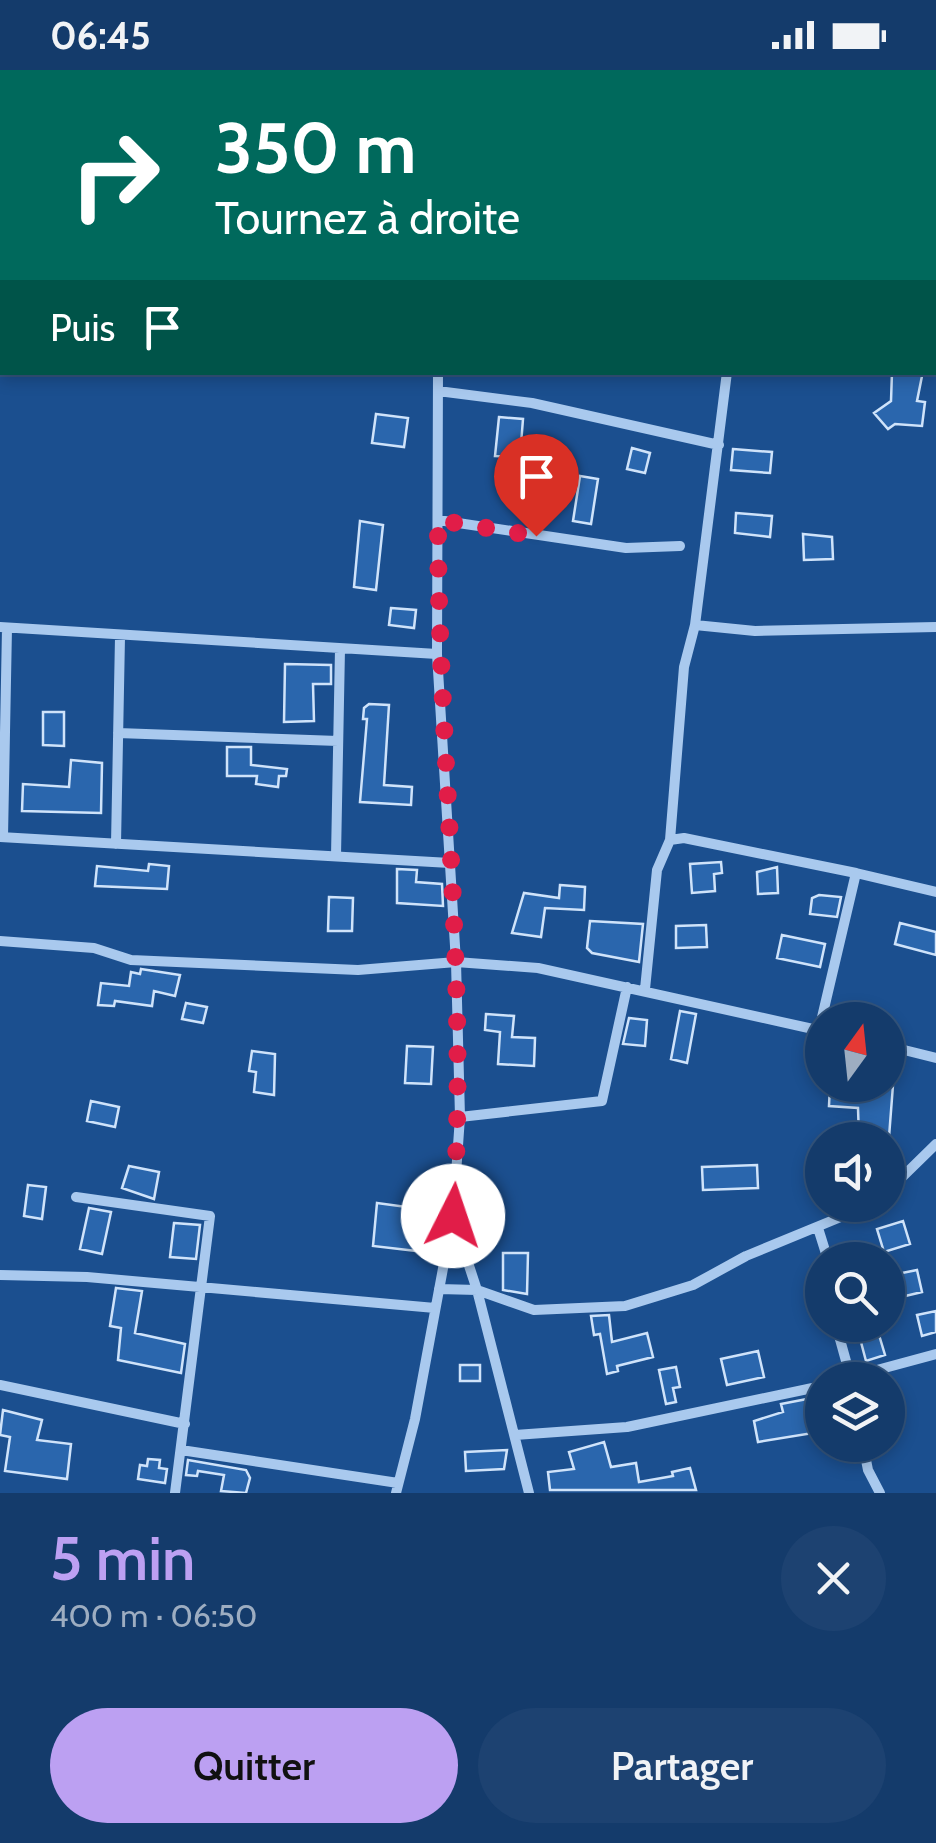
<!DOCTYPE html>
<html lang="fr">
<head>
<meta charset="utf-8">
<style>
	:root { --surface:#143b6b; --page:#1d4271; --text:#f1f3f6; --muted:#9dadc1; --line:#33557e; --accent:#bca0f2 }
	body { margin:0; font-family:Cabin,sans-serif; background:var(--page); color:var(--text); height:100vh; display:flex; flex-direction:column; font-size:38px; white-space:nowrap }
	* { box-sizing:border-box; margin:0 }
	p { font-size:32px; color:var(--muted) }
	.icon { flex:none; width:55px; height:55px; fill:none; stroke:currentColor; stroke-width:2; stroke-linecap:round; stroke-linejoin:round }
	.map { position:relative; height:1423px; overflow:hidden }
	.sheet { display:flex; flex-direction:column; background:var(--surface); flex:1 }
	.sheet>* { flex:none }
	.guide { position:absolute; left:0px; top:0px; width:938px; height:305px; box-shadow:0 5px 15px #0003,0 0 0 2px var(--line); background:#00695c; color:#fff; overflow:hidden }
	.needle { width:65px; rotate:15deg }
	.buttons { position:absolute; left:805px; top:932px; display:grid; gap:20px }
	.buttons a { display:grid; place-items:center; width:100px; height:100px; border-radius:50%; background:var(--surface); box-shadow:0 5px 15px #0003,0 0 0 2px var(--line); font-size:50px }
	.pin { position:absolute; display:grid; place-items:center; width:85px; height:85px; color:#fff; margin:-102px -42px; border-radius:50% 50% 50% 0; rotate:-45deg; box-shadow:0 0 10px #0007 }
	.pin .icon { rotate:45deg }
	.me { position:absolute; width:110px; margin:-55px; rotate:4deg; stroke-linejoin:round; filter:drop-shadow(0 0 8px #0008) }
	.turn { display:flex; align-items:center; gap:35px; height:210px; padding:0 50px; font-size:45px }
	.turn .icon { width:130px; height:130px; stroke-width:2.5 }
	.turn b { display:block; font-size:70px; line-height:85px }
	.then { display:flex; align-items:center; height:95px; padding:0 50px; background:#0003; gap:20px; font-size:38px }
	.round { display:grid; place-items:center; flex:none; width:105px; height:105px; border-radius:52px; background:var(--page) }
	.overview { display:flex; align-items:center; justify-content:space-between; height:170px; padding:0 50px }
	h1 { font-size:60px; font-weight:600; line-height:75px; color:var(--accent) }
	.action { display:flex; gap:20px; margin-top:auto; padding:20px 50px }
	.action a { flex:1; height:115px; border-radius:60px; background:var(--accent); color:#111; font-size:40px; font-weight:600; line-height:115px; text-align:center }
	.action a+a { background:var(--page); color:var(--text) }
	.status { display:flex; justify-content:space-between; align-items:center; height:70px; padding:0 50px; background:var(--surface); direction:ltr }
	.status svg { height:28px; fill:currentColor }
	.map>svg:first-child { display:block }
	.green { fill:#2461a8 }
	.building { fill:#2a66ad; stroke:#cfe3fa; stroke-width:2.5 }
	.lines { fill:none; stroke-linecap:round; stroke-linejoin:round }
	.street { stroke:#a9c9ee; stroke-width:10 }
	.route { stroke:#e11d48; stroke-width:18; stroke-dasharray:0 32.4 }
</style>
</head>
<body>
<div class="status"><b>06:45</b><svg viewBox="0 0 49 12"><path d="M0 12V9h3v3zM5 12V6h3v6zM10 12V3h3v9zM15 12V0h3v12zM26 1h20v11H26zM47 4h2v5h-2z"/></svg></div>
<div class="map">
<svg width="936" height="1423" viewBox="0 0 936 1423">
	<rect width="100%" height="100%" fill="#1b4f8f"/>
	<path class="green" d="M0,0H386L2,2V141Z"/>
	<path class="building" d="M892,302L922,306L917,331L925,332L922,356L895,354L888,359L874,343L891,331Z
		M376,344L408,348L404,377L372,373Z
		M499,347L523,349L520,387L495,386Z
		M632,378L650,383L645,403L627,399Z
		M733,379L772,382L770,403L731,400Z
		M580,406L598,409L591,454L573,451Z
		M530,414L546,417L541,447L525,444Z
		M736,443L772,446L770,467L735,463Z
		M360,451L383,455L376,520L354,517Z
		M803,464L832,467L833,489L804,490Z
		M391,538L416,540L414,558L389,555Z
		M285,594L331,595V614H313L314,651L284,652Z
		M369,634L389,635L384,715L412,717L411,735L360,732L367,649H363L364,638Z
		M43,642H64V676L43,675Z
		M227,677H251V695L287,699L286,706H279L278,717L256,714L257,706H227Z
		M71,690L102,693L101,743L22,741L23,714L69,717Z
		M721,792L722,803L714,804L715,821L692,823L690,794Z
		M149,794L169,796L167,819L95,816L97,796L148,801Z
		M777,797L778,823L758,824L757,802Z
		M397,799L417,800L416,812L442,814L443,836L397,833Z
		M560,815L585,817L584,840L545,838L541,867L512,863L524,823L559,828Z
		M819,825L841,827L837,847L810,844L812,828Z
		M329,827L353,828L352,861H328Z
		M590,851L643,854L639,892L592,883L587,878Z
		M900,853L936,862V885L895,874Z
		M706,855L707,877L676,878V856Z
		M782,865L825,874L820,897L777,888Z
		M141,899L180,905L175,926L154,921L152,936L115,931L114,936L98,935L101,913L129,916L131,902L140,904Z
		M186,933L207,937L203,953L182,949Z
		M680,941L696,944L687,993L671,989Z
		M486,944L514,946L512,967L535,968L534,996L498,994L500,962L485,960Z
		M629,948L647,950L645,976L623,974Z
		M407,976L433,977L431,1014L405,1013Z
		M252,981L275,984L274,1025L254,1022L256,1002L249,1001Z
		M830,1015H893L889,1067L859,1068L858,1038L829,1036Z
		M91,1031L119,1037L115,1057L87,1051Z
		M757,1095L758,1118L703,1120L702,1097Z
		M129,1096L159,1102L154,1129L122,1118Z
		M28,1115L46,1117L42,1149L24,1146Z
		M377,1133L429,1140L426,1163L436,1164L434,1183L373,1176Z
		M89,1138L111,1142L102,1184L80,1179Z
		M903,1151L910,1174L884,1182L877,1159Z
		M174,1153L200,1155L196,1189L170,1187Z
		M503,1183H528L527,1224L503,1220Z
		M917,1200L922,1222L897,1228L892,1205Z
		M116,1218L142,1221L135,1263L185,1274L181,1303L118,1290L121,1258L110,1256Z
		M936,1241V1262L922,1266L917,1245Z
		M609,1245L612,1272L647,1263L653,1287L617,1296L618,1301L607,1304L600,1264L594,1265L591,1246Z
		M876,1255L885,1285L866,1291L857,1257Z
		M758,1281L764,1307L727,1315L721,1289Z
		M460,1295H480V1311H460Z
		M676,1297L680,1317L673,1318L676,1332L666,1334L659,1300Z
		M807,1329L813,1363L758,1372L754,1351L783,1342L781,1334Z
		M3,1340L42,1350L37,1370L71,1374L67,1409L5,1401L10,1367L0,1365Z
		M604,1372L611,1397L636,1393L639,1412L673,1406L672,1402L690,1398L696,1420H550L548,1402L574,1399L569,1382Z
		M507,1380L504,1399L466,1401L465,1382Z
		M148,1389L160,1390L159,1398L167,1399L165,1413L138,1409L140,1395L147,1396Z
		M188,1390L246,1400L250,1408L246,1423L221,1421L224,1405L198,1401L197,1406L186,1405Z"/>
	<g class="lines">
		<path class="street" d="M887,0L888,2
			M469,2V0
			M646,2L647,0
			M935,116L936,118
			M438,302L437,584L456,892L460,1047L453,1147L477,1220L529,1423
			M727,302L695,555L755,561L936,557
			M438,321L532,333L719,375
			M438,450L626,478L680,476
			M0,557L437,584
			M118,663L338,671
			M0,767L450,793
			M3,767L7,558
			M670,770L684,597L695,555
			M116,774L120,567
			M336,786L340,579
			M856,803L936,822
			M0,871L94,878L131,890L358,900L456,892L538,898L822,961
			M645,919L657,800L670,770L684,768L856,803L819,960
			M888,976L936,988
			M460,1047L602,1031L627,917
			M888,1121L936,1074
			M76,1127L210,1146L175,1423
			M818,1158L828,1190
			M0,1205L87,1207L435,1238
			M439,1219L477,1220L534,1240L625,1236L693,1215L746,1186L870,1135
			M836,1255L851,1309
			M840,1310L936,1284
			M0,1315L185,1354
			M515,1365L627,1357L822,1316
			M863,1375L868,1400L880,1423
			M181,1380L398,1413
			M396,1423L415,1349L452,1150"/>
	</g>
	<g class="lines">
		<path class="route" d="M453,1146C469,914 438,683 438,450L536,466"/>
	</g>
</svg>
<div class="buttons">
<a><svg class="needle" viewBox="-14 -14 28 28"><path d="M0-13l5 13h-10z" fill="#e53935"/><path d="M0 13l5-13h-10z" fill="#9dadc1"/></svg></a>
<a><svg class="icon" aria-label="sound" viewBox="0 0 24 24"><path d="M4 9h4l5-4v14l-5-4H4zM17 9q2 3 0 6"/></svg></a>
<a><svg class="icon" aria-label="search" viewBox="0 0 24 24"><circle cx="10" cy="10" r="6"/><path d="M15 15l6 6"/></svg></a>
<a><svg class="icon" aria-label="layers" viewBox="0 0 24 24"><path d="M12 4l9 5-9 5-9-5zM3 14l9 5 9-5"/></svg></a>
</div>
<div class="pin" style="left:536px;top:466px;background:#d93025"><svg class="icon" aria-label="arrive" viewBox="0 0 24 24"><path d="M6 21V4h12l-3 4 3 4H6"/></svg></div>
<svg class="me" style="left:453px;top:1146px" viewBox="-20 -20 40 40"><circle r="19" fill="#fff"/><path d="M0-13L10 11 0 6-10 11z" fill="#e11d48"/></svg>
<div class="guide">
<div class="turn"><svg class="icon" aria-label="right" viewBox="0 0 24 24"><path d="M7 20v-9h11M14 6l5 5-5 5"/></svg><div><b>350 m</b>Tournez à droite</div></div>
<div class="then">Puis<svg class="icon" aria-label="arrive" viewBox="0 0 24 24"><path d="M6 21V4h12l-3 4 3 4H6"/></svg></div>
</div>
</div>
<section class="sheet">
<div class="overview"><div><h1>5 min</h1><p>400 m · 06:50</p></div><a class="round"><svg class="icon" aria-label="close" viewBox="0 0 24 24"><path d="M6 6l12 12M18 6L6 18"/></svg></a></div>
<div class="action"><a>Quitter</a><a>Partager</a></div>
</section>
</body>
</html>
